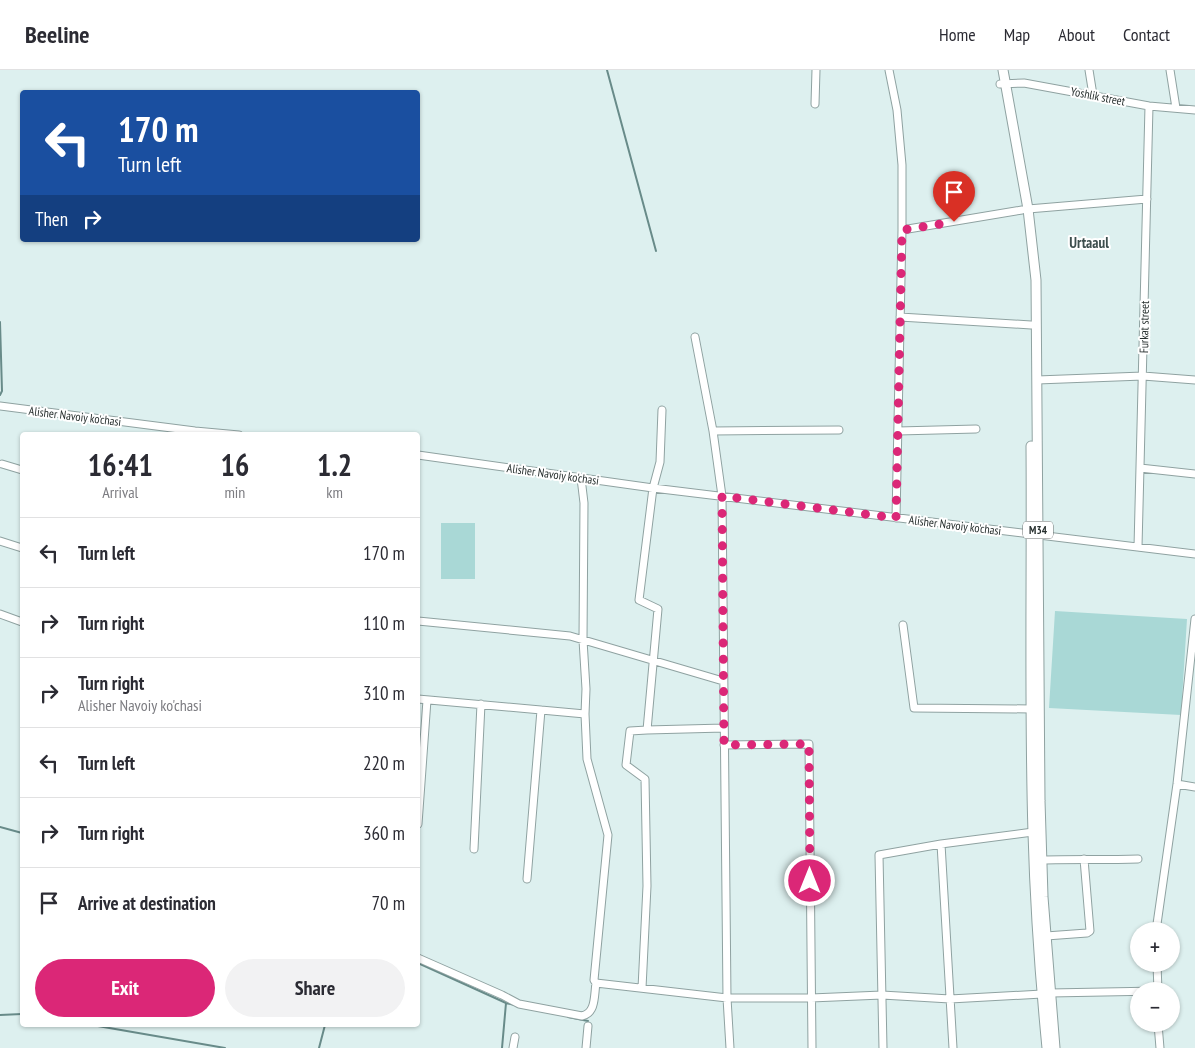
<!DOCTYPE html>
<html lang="en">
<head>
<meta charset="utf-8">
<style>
	:root { --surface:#fff; --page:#f2f2f3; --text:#2b2b33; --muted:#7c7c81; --line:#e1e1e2; --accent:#db2777 }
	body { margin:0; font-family:"PT Sans Narrow",sans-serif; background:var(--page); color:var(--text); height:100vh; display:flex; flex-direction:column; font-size:19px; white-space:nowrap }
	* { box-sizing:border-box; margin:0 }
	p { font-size:16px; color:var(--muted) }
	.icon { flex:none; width:28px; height:28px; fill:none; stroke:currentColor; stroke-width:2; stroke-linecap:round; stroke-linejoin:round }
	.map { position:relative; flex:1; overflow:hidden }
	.side { position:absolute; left:20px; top:362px; width:400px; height:595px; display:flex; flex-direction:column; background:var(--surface); border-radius:5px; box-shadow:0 1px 4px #0004 }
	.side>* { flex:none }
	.banner { position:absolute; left:20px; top:20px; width:400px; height:152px; border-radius:5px; box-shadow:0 1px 4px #0004; background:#1a4fa0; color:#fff; overflow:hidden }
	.fabs { position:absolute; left:1130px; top:852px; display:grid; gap:10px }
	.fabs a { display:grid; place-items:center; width:50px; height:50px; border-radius:50%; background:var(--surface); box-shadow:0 1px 4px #0004; font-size:25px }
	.pin { position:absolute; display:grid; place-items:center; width:42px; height:42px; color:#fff; margin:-51px -21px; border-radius:50% 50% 50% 0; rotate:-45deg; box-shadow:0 0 5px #0007 }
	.pin .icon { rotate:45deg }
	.me { position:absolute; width:55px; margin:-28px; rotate:0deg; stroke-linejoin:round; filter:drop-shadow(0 0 4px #0008) }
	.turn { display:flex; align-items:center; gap:18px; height:105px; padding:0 15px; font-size:22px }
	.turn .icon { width:65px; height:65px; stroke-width:2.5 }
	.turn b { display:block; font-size:35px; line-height:42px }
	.then { display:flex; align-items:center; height:48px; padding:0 15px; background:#0003; gap:10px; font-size:19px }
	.eta { display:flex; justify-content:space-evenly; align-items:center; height:85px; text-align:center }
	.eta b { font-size:30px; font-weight:700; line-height:35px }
	.button { display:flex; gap:10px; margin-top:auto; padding:10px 15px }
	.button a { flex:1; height:58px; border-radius:30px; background:var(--accent); color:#fff; font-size:20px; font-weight:700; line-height:58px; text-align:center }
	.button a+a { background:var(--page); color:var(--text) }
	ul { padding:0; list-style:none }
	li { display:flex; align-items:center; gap:15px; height:70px; padding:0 15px; border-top:1px solid var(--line) }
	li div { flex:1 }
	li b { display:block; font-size:19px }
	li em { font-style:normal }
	header { display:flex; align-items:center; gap:30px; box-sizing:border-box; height:70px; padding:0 25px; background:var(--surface); border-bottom:1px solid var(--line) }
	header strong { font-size:24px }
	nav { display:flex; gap:28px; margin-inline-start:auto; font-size:18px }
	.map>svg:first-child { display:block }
	.green { fill:#a9d8d6 }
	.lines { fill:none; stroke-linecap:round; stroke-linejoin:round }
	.stream { stroke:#688b89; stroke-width:2 }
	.minor-casing { stroke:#8fa2a1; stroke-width:9 }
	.major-casing { stroke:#8fa2a1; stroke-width:11 }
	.minor { stroke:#fff; stroke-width:7 }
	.major { stroke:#fff; stroke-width:9 }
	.route { stroke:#db2777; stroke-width:9; stroke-dasharray:0 16.2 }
	.labels { text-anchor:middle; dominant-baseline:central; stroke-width:4; stroke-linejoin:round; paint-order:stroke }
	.shield { fill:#fff; stroke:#686d6d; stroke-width:1 }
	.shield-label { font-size:11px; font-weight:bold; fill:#272f2e }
	.street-label { font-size:12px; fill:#272f2e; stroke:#fff }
	.quarter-label { font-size:15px; font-weight:bold; fill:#3d4e4d; stroke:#fff }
</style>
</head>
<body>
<header>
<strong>Beeline</strong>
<nav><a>Home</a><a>Map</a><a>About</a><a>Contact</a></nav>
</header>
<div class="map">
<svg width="1195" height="978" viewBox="0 0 1195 978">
	<rect width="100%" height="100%" fill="#ddf0ef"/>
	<path class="green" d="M441,453H475V509H441Z
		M1055,541L1187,549L1181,645L1049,638Z"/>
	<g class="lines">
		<path class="stream" d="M607,0L656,181
			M0,252L2,321L0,325
			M0,757L22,763
			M418,893L506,933L515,935
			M0,945L22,944
			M568,947L588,951
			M92,955L225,978
			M319,978L325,955
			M502,978L506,933"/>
		<defs>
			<path id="minor" d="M889,0L897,40L902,95V160L896,448
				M1089,0L1093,25
				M1170,0L1176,38
				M1000,14L1024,13L1149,36L1195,40
				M815,34L816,0
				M1028,139L1147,129
				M902,160L1022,140
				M900,247L1031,255
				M695,267L713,361L722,426L727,928L730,978
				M1037,310L1143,306L1195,310
				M0,336L195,361L239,365
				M713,361L839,360
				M898,361L976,359
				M418,385L653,418L1195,484
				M2,394L22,400
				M1140,398L1195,404
				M581,408L584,433L583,570L586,619L585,644L587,689L608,765L594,910L596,913L727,928H811L882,925L950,929L1042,924
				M0,471L22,478
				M1138,477L1149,36
				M0,544L22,552
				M418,551L570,566L723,611
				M903,555L914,638L1031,639
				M418,629L585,644
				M647,660L724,658
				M724,675L809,674L812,978
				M1177,714L1195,717
				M418,754L427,630
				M941,774L953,978
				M474,779L481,634
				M1041,790C1074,789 1105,790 1138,789
				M527,809L541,640
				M1156,861L1177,714L1195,549
				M1046,866L1087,863L1090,861L1084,789
				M418,888L502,925L519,934L582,946C596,943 594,926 596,913
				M1157,894L1158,921
				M642,918L647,816L645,709L626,695L630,661L647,660L658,539L639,530L653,418L660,392L662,340
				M1050,923L1158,921
				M1158,954L1160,978
				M513,978L515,967
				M586,978L588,956
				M883,978L879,785L941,774L1033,762"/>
			<path id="major" d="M1003,0L1028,139L1036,210L1040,731L1043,827L1055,978
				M1031,376C1032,505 1029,634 1033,763C1035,835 1040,906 1047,978"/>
		</defs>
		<use href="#minor" class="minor-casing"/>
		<use href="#major" class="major-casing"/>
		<use href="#minor" class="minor"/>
		<use href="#major" class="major"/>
	</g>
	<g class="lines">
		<path class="route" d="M810,811L809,674L724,675L722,426L896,448L902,160L954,152"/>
	</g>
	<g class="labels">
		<rect class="shield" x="1023" y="451.5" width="30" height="17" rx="4"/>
		<g class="shield-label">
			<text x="1038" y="460">M34</text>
		</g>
		<g class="street-label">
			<text transform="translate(1098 26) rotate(11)">Yoshlik street</text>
			<text transform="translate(1144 257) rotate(-89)">Furkat street</text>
			<text transform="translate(75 346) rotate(7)">Alisher Navoiy ko'chasi</text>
			<text transform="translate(553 404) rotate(8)">Alisher Navoiy ko'chasi</text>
			<text transform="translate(955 455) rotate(7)">Alisher Navoiy ko'chasi</text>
		</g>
		<g class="quarter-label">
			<text x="1089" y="172">Urtaaul</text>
		</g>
	</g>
</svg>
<div class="fabs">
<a>+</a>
<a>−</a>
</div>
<div class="pin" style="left:954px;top:152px;background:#d93025"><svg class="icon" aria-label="arrive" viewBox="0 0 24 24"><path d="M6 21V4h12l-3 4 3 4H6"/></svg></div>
<svg class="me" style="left:810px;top:811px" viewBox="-20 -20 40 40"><circle r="17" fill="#db2777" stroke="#fff" stroke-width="3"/><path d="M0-11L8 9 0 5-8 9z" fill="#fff"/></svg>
<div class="banner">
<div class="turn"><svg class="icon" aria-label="left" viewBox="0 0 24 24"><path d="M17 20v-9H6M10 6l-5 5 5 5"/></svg><div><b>170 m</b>Turn left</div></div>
<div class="then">Then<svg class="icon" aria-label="right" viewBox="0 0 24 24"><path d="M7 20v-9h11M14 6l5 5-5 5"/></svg></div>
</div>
<section class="side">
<div class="eta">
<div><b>16:41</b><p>Arrival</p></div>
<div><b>16</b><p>min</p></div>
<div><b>1.2</b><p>km</p></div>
</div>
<ul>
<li><svg class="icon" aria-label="left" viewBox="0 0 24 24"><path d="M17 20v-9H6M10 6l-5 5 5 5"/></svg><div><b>Turn left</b></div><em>170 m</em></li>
<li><svg class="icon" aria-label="right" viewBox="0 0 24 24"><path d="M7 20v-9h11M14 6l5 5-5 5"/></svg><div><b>Turn right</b></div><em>110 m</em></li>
<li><svg class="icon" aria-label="right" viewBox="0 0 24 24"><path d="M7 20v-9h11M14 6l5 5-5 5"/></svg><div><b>Turn right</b><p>Alisher Navoiy ko'chasi</p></div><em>310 m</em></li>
<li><svg class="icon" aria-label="left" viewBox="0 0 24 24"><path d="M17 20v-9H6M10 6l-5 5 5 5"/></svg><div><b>Turn left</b></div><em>220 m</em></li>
<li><svg class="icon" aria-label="right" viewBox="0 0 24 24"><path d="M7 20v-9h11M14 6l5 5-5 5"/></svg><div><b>Turn right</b></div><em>360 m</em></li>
<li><svg class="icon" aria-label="arrive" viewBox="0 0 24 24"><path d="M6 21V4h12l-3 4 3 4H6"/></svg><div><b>Arrive at destination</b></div><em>70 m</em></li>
</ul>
<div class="button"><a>Exit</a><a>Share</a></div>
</section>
</div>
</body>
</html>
